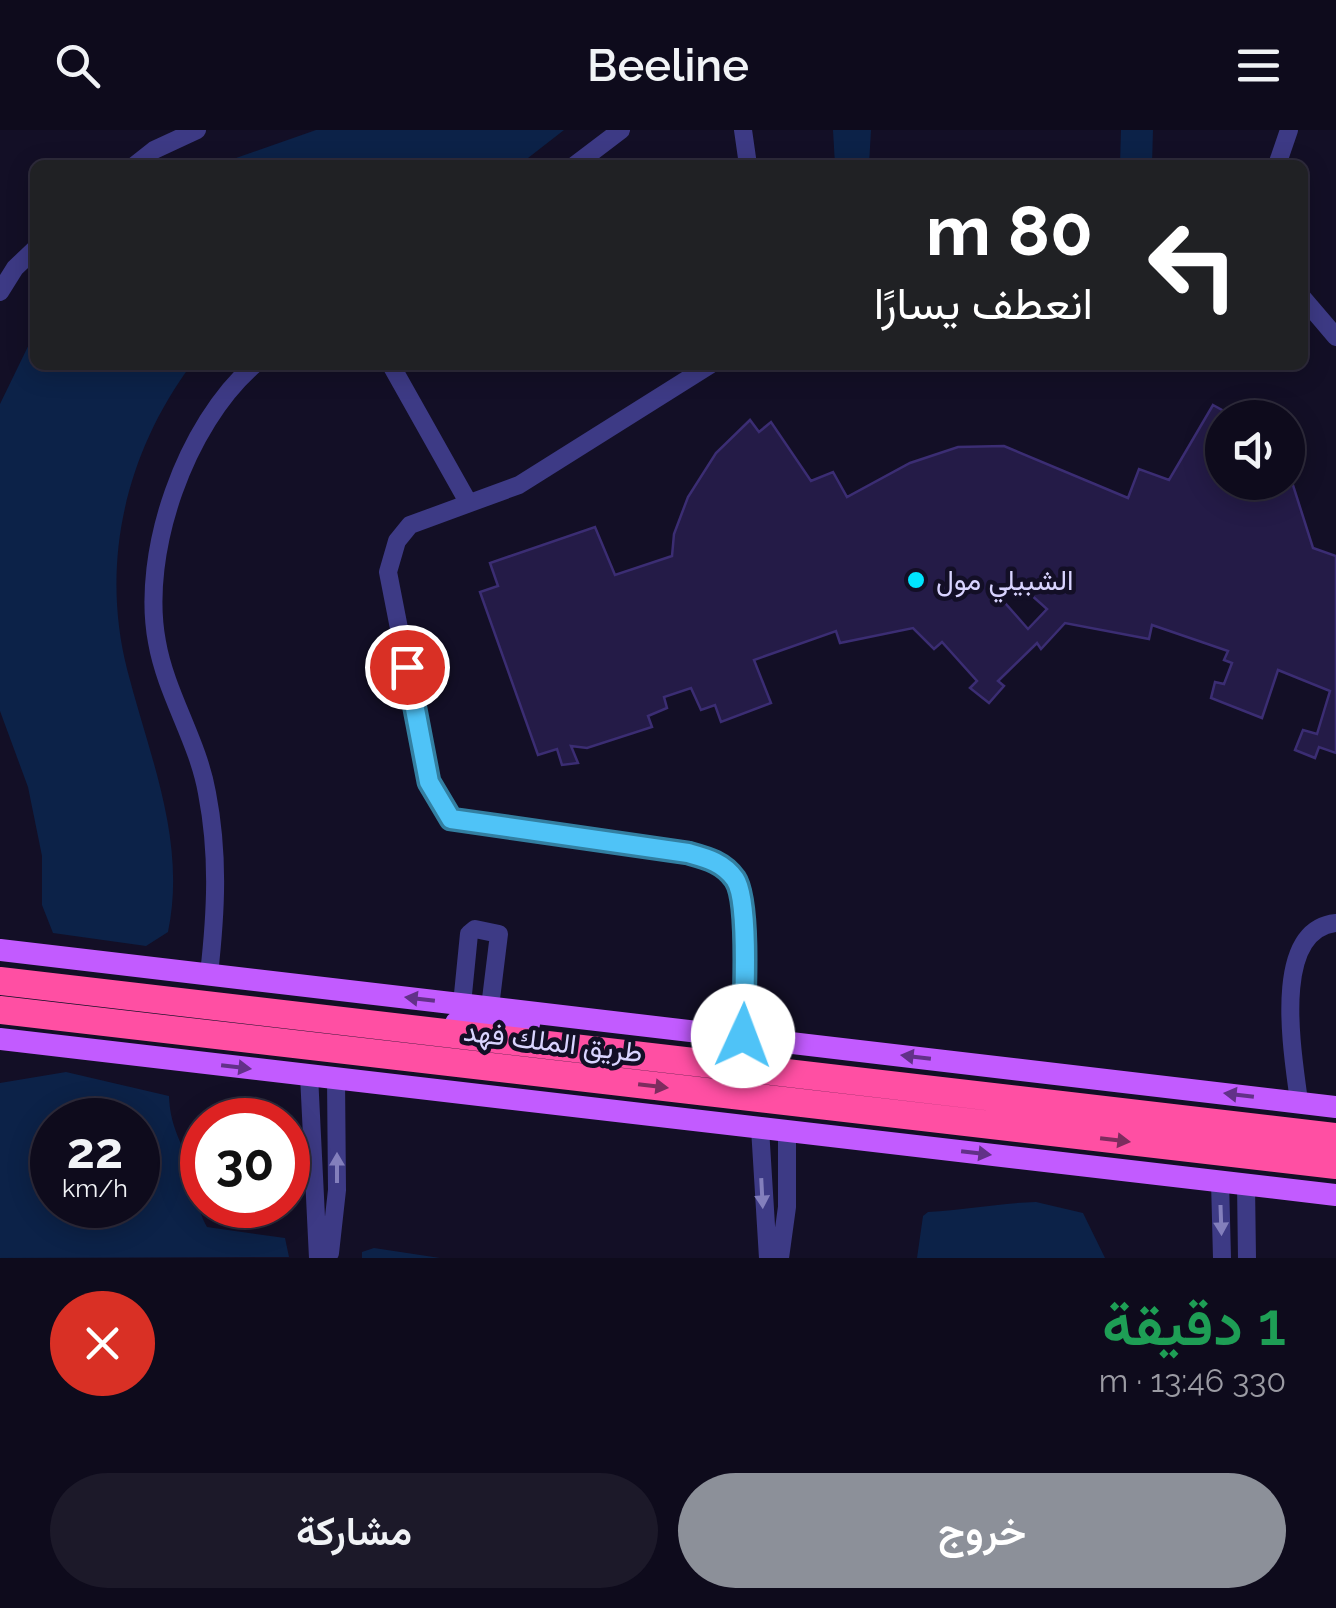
<!DOCTYPE html>
<html lang="ar">
<head>
<meta charset="utf-8">
<style>
	:root { --surface:#0e0b1c; --page:#1c1929; --text:#f1f3f6; --muted:#9b9ba3; --line:#2e2b3b; --accent:#8c9099 }
	body { margin:0; font-family:Raleway,Vazirmatn,sans-serif; background:var(--page); color:var(--text); direction:rtl; height:100vh; display:flex; flex-direction:column; font-size:38px; white-space:nowrap }
	* { box-sizing:border-box; margin:0 }
	p { font-size:32px; color:var(--muted) }
	.icon { flex:none; width:55px; height:55px; fill:none; stroke:currentColor; stroke-width:2; stroke-linecap:round; stroke-linejoin:round }
	.map { position:relative; height:1128px; overflow:hidden; direction:ltr }
	.side { display:flex; flex-direction:column; background:var(--surface); flex:1 }
	.side>* { flex:none }
	.hud { position:absolute; left:30px; top:30px; width:1278px; height:210px; border-radius:15px; box-shadow:0 5px 25px #0003,0 0 0 2px var(--line); direction:rtl; background:#202124; color:#fff; overflow:hidden }
	.controls { position:absolute; left:1205px; top:270px; display:grid; gap:20px }
	.controls a { display:grid; place-items:center; width:100px; height:100px; border-radius:50%; background:var(--surface); box-shadow:0 5px 25px #0003,0 0 0 2px var(--line); font-size:50px }
	.speed { position:absolute; left:30px; top:968px; display:flex; gap:20px; font-size:50px; font-weight:700; text-align:center }
	.speed>* { display:grid; place-content:center; width:130px; height:130px; border-radius:50%; background:var(--surface); box-shadow:0 5px 25px #0003,0 0 0 2px var(--line); line-height:1 }
	.speed small { font-size:25px; font-weight:400 }
	.speed .limit { border:15px solid #d22; background:#fff; color:#111 }
	.pin { position:absolute; display:grid; place-items:center; width:85px; height:85px; color:#fff; margin:-42px; border:5px solid #fff; border-radius:50%; box-shadow:0 2px 10px #0007 }
	.me { position:absolute; width:110px; margin:-55px; rotate:2deg; stroke-linejoin:round; filter:drop-shadow(0 0 8px #0008) }
	.turn { display:flex; align-items:center; gap:35px; height:210px; padding:0 50px; font-size:45px }
	.turn .icon { width:130px; height:130px; stroke-width:2.5 }
	.turn b { display:block; font-size:70px; line-height:85px }
	.round { display:grid; place-items:center; flex:none; width:105px; height:105px; border-radius:52px; background:var(--page) }
	.overview { display:flex; align-items:center; justify-content:space-between; height:170px; padding:0 50px }
	h1 { font-size:60px; font-weight:600; line-height:75px; color:#1e9e55 }
	.cta { display:flex; gap:20px; margin-top:auto; padding:20px 50px }
	.cta a { flex:1; height:115px; border-radius:60px; background:var(--accent); color:#fff; font-size:40px; font-weight:600; line-height:115px; text-align:center }
	.cta a+a { background:var(--page); color:var(--text) }
	header { display:flex; justify-content:space-between; align-items:center; height:130px; padding:0 50px; background:var(--surface); font-size:45px; font-weight:600 }
	.map>svg:first-child { display:block }
	.water { fill:#0c2248; fill-rule:evenodd }
	.building { fill:#241b47; stroke:#3b2d73; stroke-width:2.5; fill-rule:evenodd }
	.lines { fill:none; stroke-linecap:round; stroke-linejoin:round }
	.minor { stroke:#3d3a85; stroke-width:18 }
	.major { stroke:#c25bff; stroke-width:22 }
	.highway { stroke:#ff4fa3; stroke-width:28 }
	.oneway { fill:#623188 }
	.oneway2 { fill:#7d2c5e }
	.oneway3 { fill:#837fbc }
	.route-casing { stroke:#337fa1; stroke-width:25 }
	.route { stroke:#4fc3f7; stroke-width:18 }
	.poi-dot { fill:#00e5ff; stroke:#130f26; stroke-width:4 }
	.labels { text-anchor:middle; dominant-baseline:central; stroke-width:9; stroke-linejoin:round; paint-order:stroke }
	.poi-label { font-size:28px; fill:#d9d4ff; stroke:#130f26; text-anchor:start }
	.street-label { font-size:28px; fill:#d9d4ff; stroke:#130f26 }
</style>
</head>
<body>
<header><svg class="icon" aria-label="menu" viewBox="0 0 24 24"><path d="M4 6h16M4 12h16M4 18h16"/></svg>Beeline<svg class="icon" aria-label="search" viewBox="0 0 24 24"><circle cx="10" cy="10" r="6"/><path d="M15 15l6 6"/></svg></header>
<div class="map">
<svg width="1336" height="1128" viewBox="0 0 1336 1128">
	<rect width="100%" height="100%" fill="#130f26"/>
	<path class="water" d="M316,0H564L519,35H216Z
		M833,0H871L869,35H835Z
		M1121,0H1153L1152,35H1120Z
		M35,202V235H191C126,323 100,432 127,539C149,626 187,710 168,802L146,816L53,803L42,775V726L28,657L0,581V274Z
		M66,942L169,966C170,995 180,1010 190,1035C197,1057 195,1076 207,1097L285,1108L289,1127L0,1128V953ZM52,990H138V1075H52Z
		M1036,1072L1083,1083L1105,1128H917L923,1086L928,1082C965,1080 999,1073 1036,1072Z
		M374,1118L440,1128H362V1122Z"/>
	<path class="building" d="M1213,275L1222,280V352H1292L1313,418L1336,426V623L1319,617L1315,628L1295,620L1303,600L1317,604L1330,561L1278,540L1262,588L1211,568L1215,552L1224,554L1232,533L1224,530L1228,521L1152,495L1149,509L1065,493L1041,519L1037,513L998,551L1004,556L989,573L970,558L977,551L942,512L934,519L913,498L840,513L836,501L754,530L771,573L721,592L715,575L701,580L691,558L664,567L667,578L648,586L652,597L587,618L571,616L578,633L562,635L557,619L538,625L480,462L498,456L490,433L595,397L615,445L672,426L674,404L688,367L716,323L750,290L759,302L771,292L811,351L833,342L847,367L910,333L958,317L1004,316L1128,368L1139,339L1169,350ZM1020,455L1047,479L1028,499L990,456Z"/>
	<g class="lines">
		<path class="minor" d="M743,0L748,35
			M135,35L154,20L197,0
			M575,35L621,0
			M1277,35L1289,0
			M0,162L15,138L35,119
			M1302,167L1336,207
			M391,235L468,372
			M710,235L519,355L410,395L397,411L388,442L429,652L451,689L688,723C707,728 723,732 735,749C750,771 744,876 743,906
			M209,844C216,782 219,725 207,663C198,611 166,564 157,512C140,422 186,294 254,235
			M462,874L469,804L475,799L499,804L490,877
			M309,945L318,1128
			M1299,972C1294,929 1269,800 1336,793
			M760,998L768,1128
			M1220,1051L1222,1128
			M1246,1054L1247,1128
			M330,1123L337,1060L336,948
			M780,1128L787,1077V1001"/>
		<path class="major" d="M0,820L1336,977
			M456,893L529,894
			M0,909L1336,1065"/>
		<path class="highway" d="M0,851L1336,1007
			M0,880L1336,1035"/>
	</g>
	<defs><path id="oneway-solid" d="M-6-.8H1V-3.2L6.5 0L1 3.2V.8H-6Z" transform="scale(2.5)"/></defs>
	<g class="oneway">
		<use href="#oneway-solid" transform="translate(420 869) rotate(-173)"/>
		<use href="#oneway-solid" transform="translate(916 927) rotate(-173)"/>
		<use href="#oneway-solid" transform="translate(236 937) rotate(7)"/>
		<use href="#oneway-solid" transform="translate(1239 965) rotate(-173)"/>
		<use href="#oneway-solid" transform="translate(976 1023) rotate(7)"/>
	</g>
	<g class="oneway2">
		<use href="#oneway-solid" transform="translate(653 956) rotate(7)"/>
		<use href="#oneway-solid" transform="translate(1115 1010) rotate(7)"/>
	</g>
	<g class="oneway3">
		<use href="#oneway-solid" transform="translate(337 1038) rotate(-90)"/>
		<use href="#oneway-solid" transform="translate(762 1063) rotate(87)"/>
		<use href="#oneway-solid" transform="translate(1221 1090) rotate(88)"/>
	</g>
	<g class="lines">
		<defs>
			<path id="route" d="M407,537L429,652L451,689L688,723C706,728 723,732 735,749C750,771 744,876 743,906"/>
		</defs>
		<use href="#route" class="route-casing"/>
		<use href="#route" class="route"/>
	</g>
	<circle class="poi-dot" cx="916" cy="450" r="10"/>
	<g class="labels">
		<g class="poi-label">
			<text x="936" y="450">الشبيلي مول</text>
		</g>
		<g class="street-label">
			<text transform="translate(553 912) rotate(7)">طريق الملك فهد</text>
		</g>
	</g>
</svg>
<div class="controls">
<a><svg class="icon" aria-label="sound" viewBox="0 0 24 24"><path d="M4 9h4l5-4v14l-5-4H4zM17 9q2 3 0 6"/></svg></a>
</div>
<div class="speed"><div>22<small>km/h</small></div><div class="limit">30</div></div>
<div class="pin" style="left:407px;top:537px;background:#d93025"><svg class="icon" aria-label="arrive" viewBox="0 0 24 24"><path d="M6 21V4h12l-3 4 3 4H6"/></svg></div>
<svg class="me" style="left:743px;top:906px" viewBox="-20 -20 40 40"><circle r="19" fill="#fff"/><path d="M0-13L10 11 0 6-10 11z" fill="#4fc3f7"/></svg>
<div class="hud">
<div class="turn"><svg class="icon" aria-label="left" viewBox="0 0 24 24"><path d="M17 20v-9H6M10 6l-5 5 5 5"/></svg><div><b>80 m</b>انعطف يسارًا</div></div>
</div>
</div>
<section class="side">
<div class="overview"><div><h1>1 دقيقة</h1><p>330 m · 13:46</p></div><a class="round" style="background:#d93025;color:#fff"><svg class="icon" aria-label="close" viewBox="0 0 24 24"><path d="M6 6l12 12M18 6L6 18"/></svg></a></div>
<div class="cta"><a>خروج</a><a>مشاركة</a></div>
</section>
</body>
</html>
